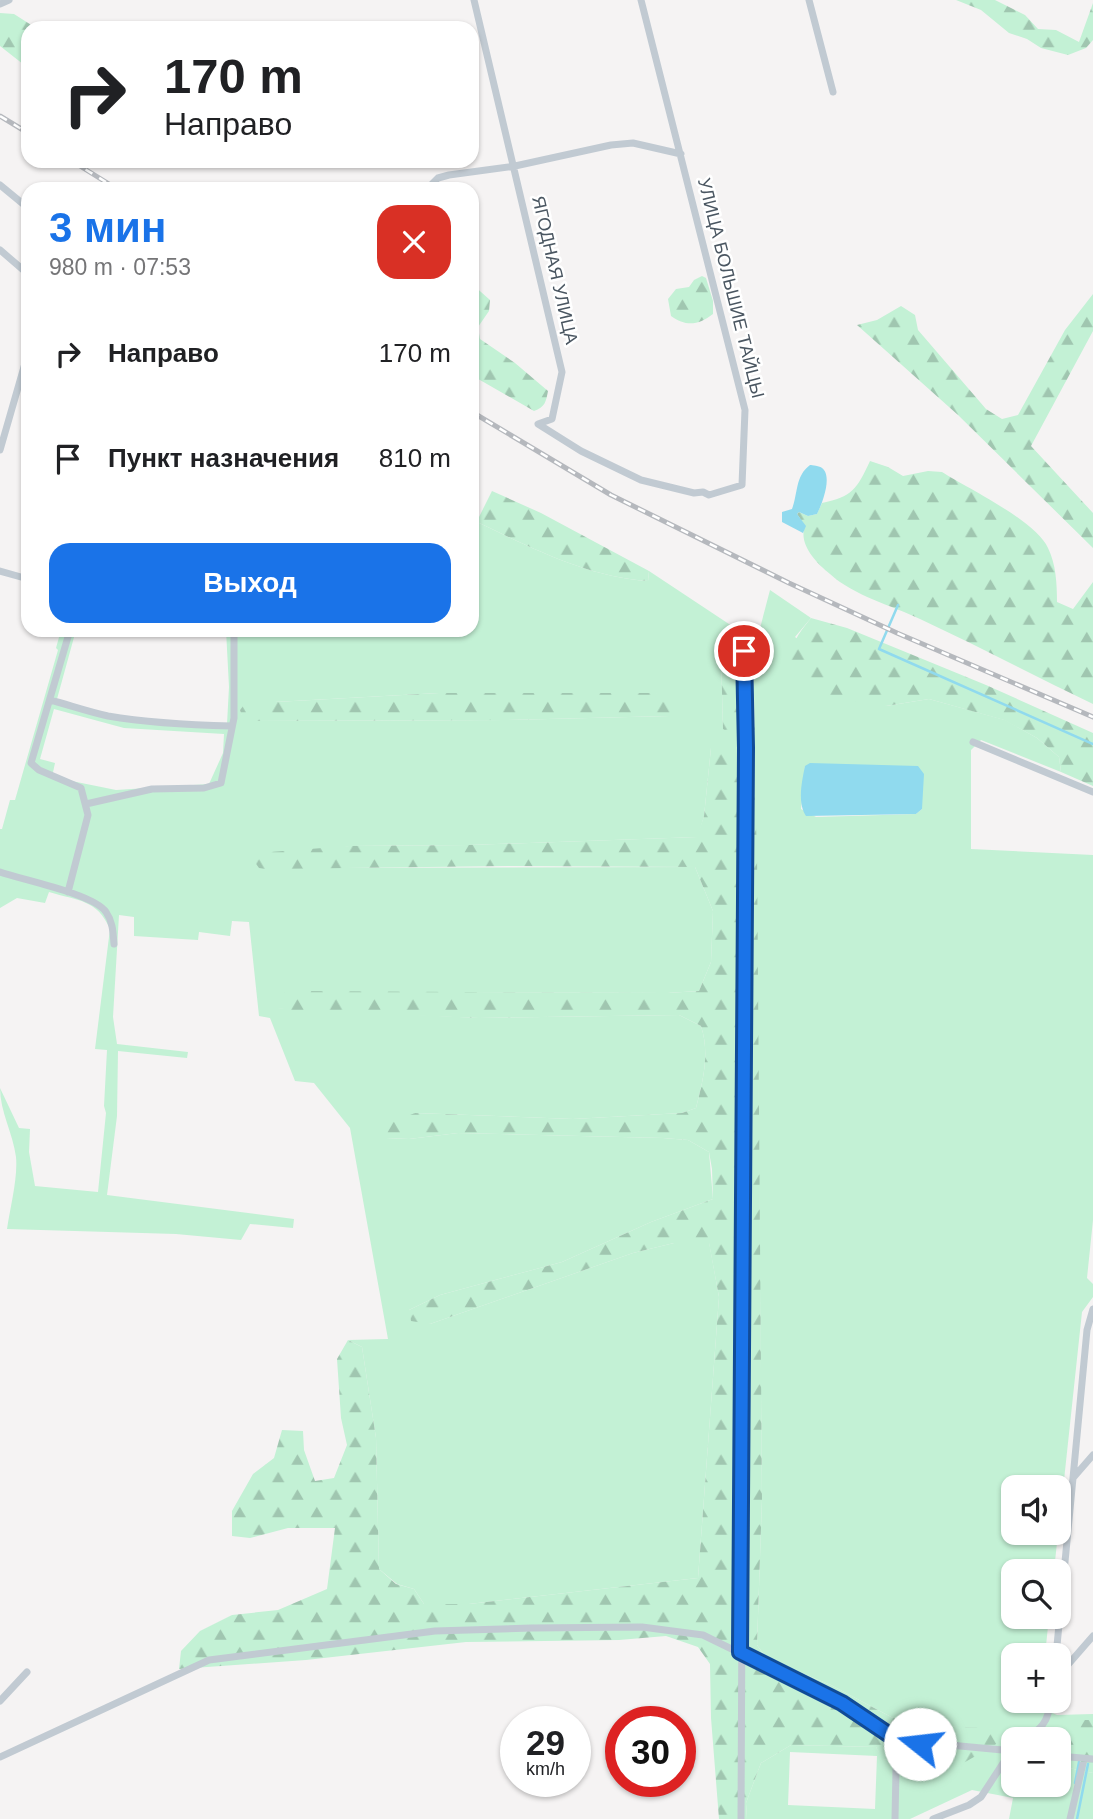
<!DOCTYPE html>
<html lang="ru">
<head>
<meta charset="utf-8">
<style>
	:root { --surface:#fff; --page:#f6f6f6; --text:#202124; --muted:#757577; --accent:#1a73e8 }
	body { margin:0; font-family:Arial,sans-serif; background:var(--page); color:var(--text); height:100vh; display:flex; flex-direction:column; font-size:26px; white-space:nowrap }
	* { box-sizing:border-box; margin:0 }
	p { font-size:23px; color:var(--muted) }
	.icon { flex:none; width:38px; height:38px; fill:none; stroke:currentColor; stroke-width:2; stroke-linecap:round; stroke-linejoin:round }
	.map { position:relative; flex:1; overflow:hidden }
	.sheet { position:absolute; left:21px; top:182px; width:458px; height:455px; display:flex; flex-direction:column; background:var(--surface); border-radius:21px; box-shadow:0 2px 5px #0004 }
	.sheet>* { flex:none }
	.hud { position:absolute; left:21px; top:21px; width:458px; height:147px; border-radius:21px; box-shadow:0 2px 5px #0004; background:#fff; color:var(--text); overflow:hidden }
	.buttons { position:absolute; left:1001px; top:1475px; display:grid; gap:14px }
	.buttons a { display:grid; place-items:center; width:70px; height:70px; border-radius:14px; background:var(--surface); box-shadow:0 2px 5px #0004; font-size:35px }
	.speed { position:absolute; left:500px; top:1706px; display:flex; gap:14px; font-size:35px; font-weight:700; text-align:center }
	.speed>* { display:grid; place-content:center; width:91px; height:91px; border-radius:50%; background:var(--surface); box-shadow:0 2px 5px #0004; line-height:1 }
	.speed small { font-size:18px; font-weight:400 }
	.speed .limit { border:10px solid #d22; background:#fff; color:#111 }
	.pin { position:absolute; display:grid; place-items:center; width:60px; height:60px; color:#fff; margin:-30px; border:4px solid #fff; border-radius:50%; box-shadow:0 2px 7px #0007 }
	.me { position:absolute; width:77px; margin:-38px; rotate:286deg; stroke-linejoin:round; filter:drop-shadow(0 0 5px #0008) }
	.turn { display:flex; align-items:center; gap:24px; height:147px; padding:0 28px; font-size:32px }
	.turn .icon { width:91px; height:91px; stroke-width:2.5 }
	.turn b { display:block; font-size:49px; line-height:60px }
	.round { display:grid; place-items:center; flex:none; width:74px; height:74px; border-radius:21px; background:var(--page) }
	.head { display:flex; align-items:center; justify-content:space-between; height:119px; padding:0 28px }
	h1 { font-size:42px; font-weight:600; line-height:52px; color:var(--accent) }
	.button { display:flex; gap:14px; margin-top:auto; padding:14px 28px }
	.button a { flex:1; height:80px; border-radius:21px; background:var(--accent); color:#fff; font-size:28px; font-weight:600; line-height:80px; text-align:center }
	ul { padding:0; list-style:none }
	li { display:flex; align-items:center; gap:21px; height:105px; padding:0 28px }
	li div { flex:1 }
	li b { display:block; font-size:26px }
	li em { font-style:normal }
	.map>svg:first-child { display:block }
	.green { fill:#c3f1d5; fill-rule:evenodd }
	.forest { fill:url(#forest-firs) }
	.water { fill:#90daee }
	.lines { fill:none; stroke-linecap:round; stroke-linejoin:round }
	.stream { stroke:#90daee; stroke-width:2.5 }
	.street { stroke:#c1cad2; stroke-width:7 }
	.rail-casing { stroke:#b5b8bd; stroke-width:5 }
	.rail { stroke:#fff; stroke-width:2.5; stroke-dasharray:8; stroke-linecap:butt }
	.route-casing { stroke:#114b97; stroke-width:18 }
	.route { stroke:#1a73e8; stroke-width:12 }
	.labels { text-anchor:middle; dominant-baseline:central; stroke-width:5; stroke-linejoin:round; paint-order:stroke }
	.street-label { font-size:18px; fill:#4a5661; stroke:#fff }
</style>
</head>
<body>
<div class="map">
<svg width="1093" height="1819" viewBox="0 0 1093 1819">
	<defs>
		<pattern id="forest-firs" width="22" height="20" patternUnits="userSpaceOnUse" patternTransform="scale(1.75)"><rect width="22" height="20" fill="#c3f1d5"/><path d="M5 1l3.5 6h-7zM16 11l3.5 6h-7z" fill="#a0c6b0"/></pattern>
	</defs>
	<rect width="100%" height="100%" fill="#f5f3f3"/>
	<path class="green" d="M473,520C528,546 586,577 648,581L649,571L738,630L727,633L721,656L723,729L755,736L753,655L770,590L811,618L795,637L886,706L929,699L1005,720L1037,738L1059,757L1061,772L981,740L971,750V849L1093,855V1220L1087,1278L1093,1284V1297L1082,1312L1059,1527V1488H1013V1533H1058L1054,1571L1013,1572V1617H1049L1045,1655L1013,1656V1701H1040L1039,1707L1057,1715L1093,1714V1720C1077,1721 1051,1727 1041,1739L1013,1740V1785H1059V1766L1093,1773V1819H1009L1013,1798L972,1790L910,1819H747L746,1803L761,1763L791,1745L876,1747L883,1759L922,1766L1012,1730L939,1726L893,1718L831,1685L767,1659L757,1645L762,1499L757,969L711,748L704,816L698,837L469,845L349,846L259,868L695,867L713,911L711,962L699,991L667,993L287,992L278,1008L479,1018L679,1015L701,1026C710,1053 703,1081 696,1108L682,1113L573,1119L415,1113L386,1138L409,1139L458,1133L663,1138L688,1140L709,1152L713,1199L651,1222L562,1262L440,1295L409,1310L430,1324L633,1253L674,1243L709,1242L719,1297L698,1578L469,1604H424L414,1589L397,1584L379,1569L376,1438L362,1347L348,1340L388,1339L350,1128L314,1083L295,1081L270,1018L259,1016L249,922L232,921L230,936L199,932L198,940L134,936V917L119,915L113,1017L117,1044L188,1052L187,1058L118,1051L117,1116L107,1195L294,1219L293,1228L250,1224L241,1240L176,1234L7,1229C10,1208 18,1178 16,1157C13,1133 0,1112 0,1088L19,1128L30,1129L29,1152L35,1186L98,1192L106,1113L104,1106L107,1050L95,1049L110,929C97,899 78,901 49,892L45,903L17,898L0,908V829H2L10,800H15L58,650L56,648L61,630H76L57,699L124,719L227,724L229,687L226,630H472ZM439,693H656L669,716L508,720L244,721L240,710L248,702H275ZM54,709L124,728L224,734L223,753L209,784L116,790L52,777L55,763L40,759ZM805,766L922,809L916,814L816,817L801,809ZM790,1752L877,1756L875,1809L788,1805Z"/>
	<path class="forest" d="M956,0H995L1025,15L1038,29L1056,30L1079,42L1093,3V40L1086,48L1068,55L1041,48L1027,39L1009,33L981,10Z
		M0,13L14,14L36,28H28V68L0,46Z
		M702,276L706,278L713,301V314C699,325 686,327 671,316L668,299L676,289L689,287L694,280Z
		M472,284L490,300L489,311L478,327L480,339L515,363L548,391C546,402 545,407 534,411L473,376Z
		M1093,294V331L1031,446L1093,513V548L958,415L857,325L877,320L901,306L915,315L918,330L986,409L1002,419L1018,415L1065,330Z
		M870,461L888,467L903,476L928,471L942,472C969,489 1036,521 1048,548C1056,564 1057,584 1057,602L1073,609L1093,582V704C1035,676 978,646 920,619C891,605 854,596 830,574C816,563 798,544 805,526L797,514L799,512L808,516L817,514L822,503C852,497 857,489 870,461Z
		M492,491L541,513L649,571L648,581C586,577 528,546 473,520V513L479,517Z
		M811,618L847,628L986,685L1093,733V786L1061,772L1059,757L1037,738L1004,720L929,699L886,706L829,698L792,678C788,649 793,640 811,618Z
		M738,630L753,655L755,736C743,744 734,737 723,729L721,656L727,632Z
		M439,693H656L681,696L692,702V709L684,715L669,716L508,720L243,721L240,710L247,701L275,702Z
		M729,746L736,749L754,780L757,849L762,1499L757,1645L767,1659L831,1685L893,1718L939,1726L1013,1729L1005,1739L960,1765L922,1766L882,1759L876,1747L791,1745L761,1763L746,1803L747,1819H719L711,1718L710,1664L698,1647L666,1636L619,1640L466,1642L306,1660L179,1669L181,1651L200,1631L232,1615L278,1610L327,1589L335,1528H288L250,1538L232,1536V1511L253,1474L274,1458L282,1430L303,1431L304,1450L315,1481L334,1478L347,1445L341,1418L337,1359L348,1340L362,1347L376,1438L379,1569L396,1584L414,1589L424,1604H469L698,1578L719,1297L709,1243H674L633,1253L430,1324L411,1321L409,1310L440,1295L562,1262L651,1222L713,1199L712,1169L709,1152L688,1140L663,1138L458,1133L409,1139L386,1138L379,1134L378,1128L415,1113L573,1119L682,1113L696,1108C703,1081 710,1053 701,1026L679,1015L479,1018L296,1011L278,1008L275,1002L286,991L667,993L699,991L711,962L713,911L695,867L508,866L266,869L259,868L254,861L257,853L349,846L469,845L697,837L704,816L711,748Z
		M1083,1720H1093V1773L1059,1766V1740H1041C1052,1725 1066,1723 1083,1720Z"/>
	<path class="water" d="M810,465C812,465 820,466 822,468C833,476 822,504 817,514L808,516L799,512L797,514L806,526L803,533L782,522V512L792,509C798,494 795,476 810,465Z
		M810,763L918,766L924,774L922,809L916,814L806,816C797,803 802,781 805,766Z"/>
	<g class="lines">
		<path class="stream" d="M898,605L879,649L1093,744
			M1075,1783L1079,1762
			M1077,1819L1088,1764"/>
		<path class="street" d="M474,0L562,372L552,419L538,424L581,451L641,480L694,493L703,492L709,495L742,485L745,410L641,0
			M809,0L833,92
			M0,4L9,0
			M0,185L28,208
			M427,189L438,178L449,175L515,166L611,145L633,143L681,154
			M0,250L28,274
			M0,450L28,353
			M0,571L28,579
			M50,700C69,705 89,712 108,716C149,723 190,725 232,726
			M973,742L1093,792
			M86,804L152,789L204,788L221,783L234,718V630
			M0,872C23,880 94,894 106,912C113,922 113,933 114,944
			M68,892L88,815L81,788L39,770L31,763L70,630
			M1073,1478L1087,1330L1093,1309
			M1056,1656L1073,1478L1093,1455
			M1059,1675L1093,1636
			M0,1701L27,1672
			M1024,1740C1041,1729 1049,1722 1050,1701
			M1059,1756L1093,1759
			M0,1757L209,1660L435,1631L531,1628L642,1627L703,1635L842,1703L897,1740L1013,1751
			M741,1819L746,748L744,651
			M895,1819L896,1770
			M933,1819L969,1805L981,1797L1013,1748
			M1070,1819L1084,1759"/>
		<defs>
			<path id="rail" d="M0,116L28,133
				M72,161L117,189
				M472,412L611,495L789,583L897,633L1093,717"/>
		</defs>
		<use href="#rail" class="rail-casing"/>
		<use href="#rail" class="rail"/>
	</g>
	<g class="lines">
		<defs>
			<path id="route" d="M744,651L746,748L740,1652L842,1703L897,1740L920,1744"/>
		</defs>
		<use href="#route" class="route-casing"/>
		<use href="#route" class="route"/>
	</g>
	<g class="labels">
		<g class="street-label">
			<text transform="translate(555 270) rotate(77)">ЯГОДНАЯ УЛИЦА</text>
			<text transform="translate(731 288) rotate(76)">УЛИЦА БОЛЬШИЕ ТАЙЦЫ</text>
		</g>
	</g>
</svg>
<div class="buttons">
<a><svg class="icon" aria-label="sound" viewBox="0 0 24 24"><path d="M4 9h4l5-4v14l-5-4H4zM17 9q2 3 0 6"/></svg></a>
<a><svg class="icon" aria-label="search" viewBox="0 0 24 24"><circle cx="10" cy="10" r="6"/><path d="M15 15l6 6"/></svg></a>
<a>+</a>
<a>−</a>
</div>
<div class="speed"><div>29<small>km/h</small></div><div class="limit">30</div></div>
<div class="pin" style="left:744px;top:651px;background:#d93025"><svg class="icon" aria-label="arrive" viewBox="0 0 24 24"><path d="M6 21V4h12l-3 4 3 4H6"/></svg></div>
<svg class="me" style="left:920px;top:1744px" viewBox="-20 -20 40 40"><circle r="19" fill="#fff"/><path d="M0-13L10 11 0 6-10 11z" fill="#1a73e8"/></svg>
<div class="hud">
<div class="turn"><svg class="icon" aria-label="right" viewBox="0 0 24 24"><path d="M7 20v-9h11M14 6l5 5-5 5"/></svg><div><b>170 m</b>Направо</div></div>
</div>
<section class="sheet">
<div class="head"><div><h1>3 мин</h1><p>980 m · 07:53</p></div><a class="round" style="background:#d93025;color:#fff"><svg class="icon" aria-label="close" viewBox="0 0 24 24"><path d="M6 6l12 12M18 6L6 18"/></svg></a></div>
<ul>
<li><svg class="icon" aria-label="right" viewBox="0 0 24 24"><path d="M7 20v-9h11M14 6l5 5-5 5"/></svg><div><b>Направо</b></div><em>170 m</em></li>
<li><svg class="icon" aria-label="arrive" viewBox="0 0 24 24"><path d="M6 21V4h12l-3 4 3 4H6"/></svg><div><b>Пункт назначения</b></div><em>810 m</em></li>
</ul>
<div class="button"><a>Выход</a></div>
</section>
</div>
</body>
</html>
